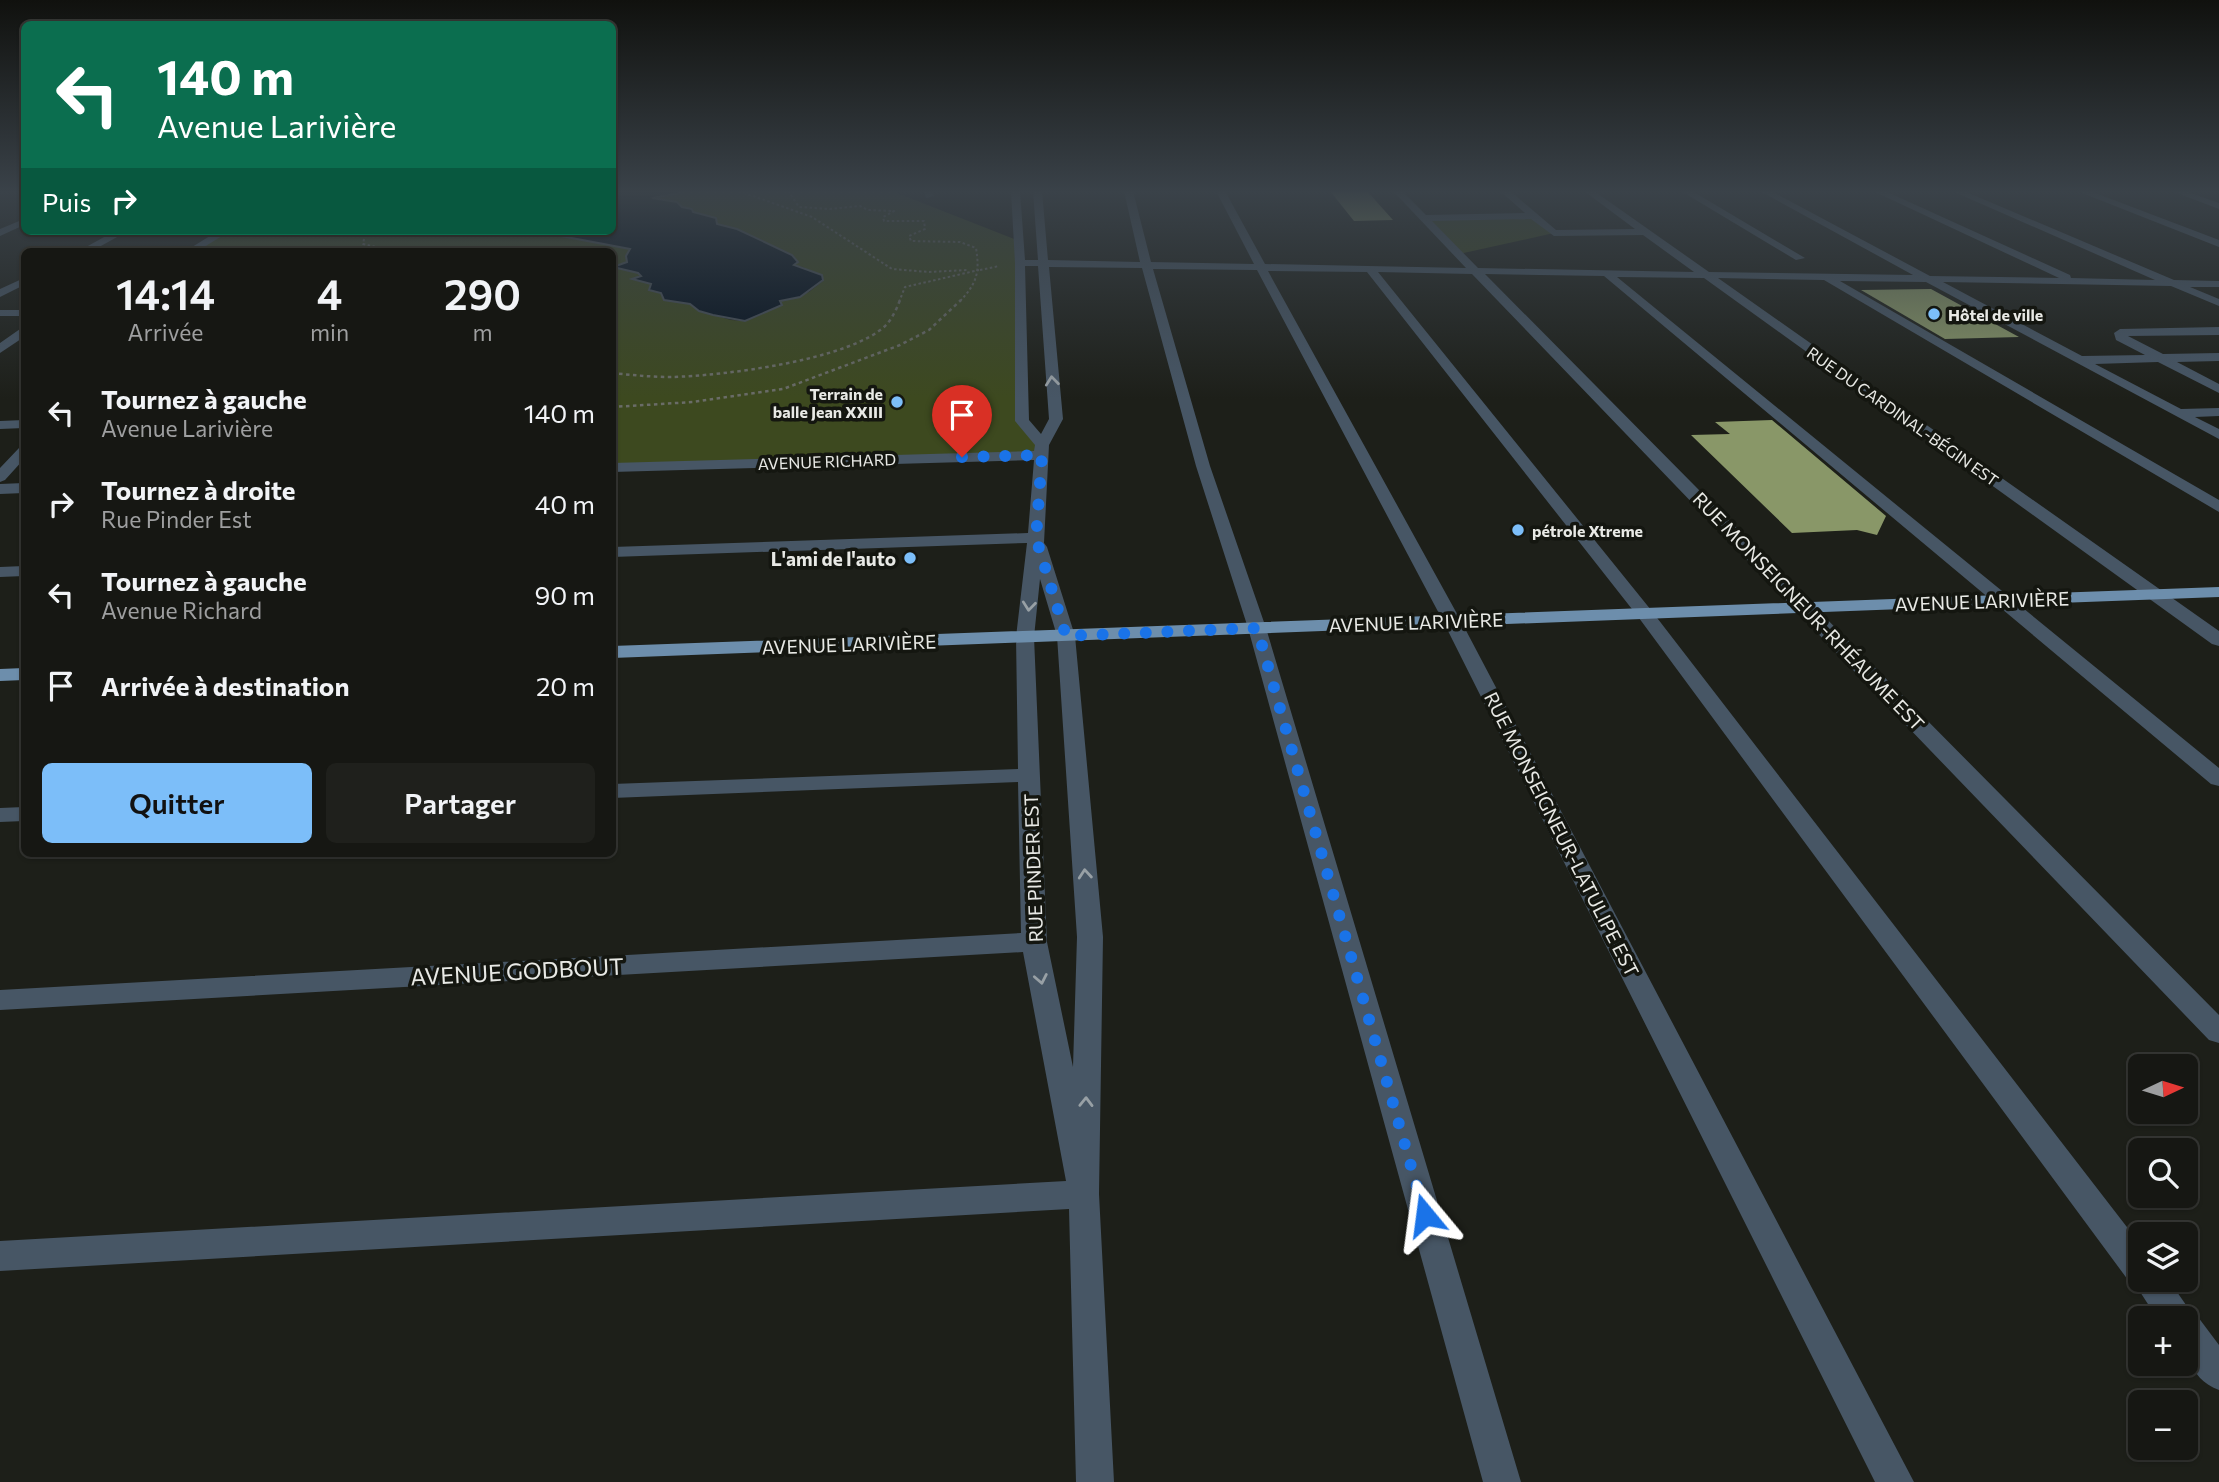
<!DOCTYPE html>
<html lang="fr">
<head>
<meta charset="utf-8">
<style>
	:root { --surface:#161713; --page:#1f201c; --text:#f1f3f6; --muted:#9e9fa0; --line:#353633; --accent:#7cbef9 }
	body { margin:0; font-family:Commissioner,sans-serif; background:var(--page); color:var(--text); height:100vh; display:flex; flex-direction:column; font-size:26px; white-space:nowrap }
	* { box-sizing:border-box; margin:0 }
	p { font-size:23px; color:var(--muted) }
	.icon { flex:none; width:38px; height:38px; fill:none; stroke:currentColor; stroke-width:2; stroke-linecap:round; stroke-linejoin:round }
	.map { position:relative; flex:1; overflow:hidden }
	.panel { position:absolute; left:21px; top:248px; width:595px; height:609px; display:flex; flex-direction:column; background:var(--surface); border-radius:10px; box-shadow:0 2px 5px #0004,0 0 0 2px var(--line) }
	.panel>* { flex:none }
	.top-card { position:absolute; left:21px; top:21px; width:595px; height:214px; border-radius:10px; box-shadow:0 2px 5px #0004,0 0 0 2px var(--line); background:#0b6e4f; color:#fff; overflow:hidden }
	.needle { width:46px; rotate:86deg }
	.fabs { position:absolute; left:2128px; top:1054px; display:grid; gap:14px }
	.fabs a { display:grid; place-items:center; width:70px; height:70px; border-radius:10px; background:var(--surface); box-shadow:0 2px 5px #0004,0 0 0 2px var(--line); font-size:35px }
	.pin { position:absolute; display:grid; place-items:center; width:60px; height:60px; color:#fff; margin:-72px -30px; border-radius:50% 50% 50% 0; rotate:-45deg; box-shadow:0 0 7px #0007 }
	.pin .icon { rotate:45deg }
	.me { position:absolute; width:77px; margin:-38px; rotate:344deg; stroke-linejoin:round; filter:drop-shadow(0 0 5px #0008) }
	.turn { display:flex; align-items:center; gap:24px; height:147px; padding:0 21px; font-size:32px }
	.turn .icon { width:91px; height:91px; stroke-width:2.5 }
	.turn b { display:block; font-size:49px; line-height:60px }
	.then { display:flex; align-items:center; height:66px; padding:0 21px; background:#0003; gap:14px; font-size:26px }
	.eta { display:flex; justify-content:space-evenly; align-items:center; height:119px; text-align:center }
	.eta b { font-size:42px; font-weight:600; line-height:49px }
	.button { display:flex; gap:14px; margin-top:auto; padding:14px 21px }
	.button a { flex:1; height:80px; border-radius:10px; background:var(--accent); color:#111; font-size:28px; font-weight:600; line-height:80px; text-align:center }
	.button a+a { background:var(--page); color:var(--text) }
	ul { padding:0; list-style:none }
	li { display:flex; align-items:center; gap:21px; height:91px; padding:0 21px }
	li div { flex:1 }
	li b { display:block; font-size:26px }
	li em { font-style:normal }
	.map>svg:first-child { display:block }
	.green { fill:#3d491f }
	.water { fill:#000d1c; stroke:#464f58; stroke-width:2 }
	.building { fill:#899768 }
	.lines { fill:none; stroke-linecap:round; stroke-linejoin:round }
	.path-far1 { stroke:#6a6c67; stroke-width:2; stroke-dasharray:2.5 2.5; stroke-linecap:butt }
	.path { stroke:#6a6c67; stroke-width:2.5; stroke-dasharray:3.5 3.5; stroke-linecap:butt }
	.minor { fill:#475665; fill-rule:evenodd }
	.major { fill:#6d8eac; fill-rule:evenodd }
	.oneway { stroke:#98a0a5 }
	.route { stroke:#1a73e8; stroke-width:12; stroke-dasharray:0 21.6 }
	.poi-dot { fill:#7cbef9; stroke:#141610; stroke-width:2.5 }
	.labels { text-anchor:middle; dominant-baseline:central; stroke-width:7; stroke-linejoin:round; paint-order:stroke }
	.far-poi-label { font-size:16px; font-weight:bold; fill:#e8e9e5; stroke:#141610; text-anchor:start }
	.far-street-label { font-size:16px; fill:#e8e9e5; stroke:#141610 }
	.poi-label { font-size:19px; font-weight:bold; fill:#e8e9e5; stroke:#141610; text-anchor:end }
	.street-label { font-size:19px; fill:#e8e9e5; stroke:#141610 }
	.near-street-label { font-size:23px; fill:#e8e9e5; stroke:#141610 }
</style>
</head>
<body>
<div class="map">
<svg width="2219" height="1482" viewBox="0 0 2219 1482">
	<rect width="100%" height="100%" fill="#1d1f19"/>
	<path class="green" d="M677,191H892L1019,241L1022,421L1042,455L613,468L612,252H189L225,231H554L556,235L630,249L626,256L627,262L614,267C623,271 635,271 642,276L634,279L652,284L661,293L690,304L699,311L731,320L745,321L781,305L780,301L809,292L823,281L803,267L792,265V255L737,229L717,224L716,218L693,212L692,209L682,207L677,202L650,197Z
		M1533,216L1554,233L1459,254L1423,218Z"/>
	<path class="water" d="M613,191H677L680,193L652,198L677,202L682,207L692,209L693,212L716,218L717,224L737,229L792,255L798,262L794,265L822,275L823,280L800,297L780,301L782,305L745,321L713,315L699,311L690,304L664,300L661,293L649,290L651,284L632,279L641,276L638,273L613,267L627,262L626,256L630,249L556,235L554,231H612Z"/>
	<path class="building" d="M1330,191H1367L1393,220L1354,221Z
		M1931,289L2019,337L1945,339L1861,290Z
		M1772,420L1886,516L1877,535L1857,530L1792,533L1691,435L1730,434L1715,422Z"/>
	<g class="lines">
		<path class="path-far1" d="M739,191L812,217L892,269L929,272L968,270
			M788,191L799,207L830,209L860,206L868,210L894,211L883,217L884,221H924L925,229L909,236L911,241L960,242L976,248C980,272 977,284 959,302
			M369,231L365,234L363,244L398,252
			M980,270L999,266
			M899,302L905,287L979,270"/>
		<path class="path" d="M612,373C632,375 651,377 671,377C721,376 853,360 887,324C893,317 897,308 900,300
			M612,407L693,402L783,389L900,345L929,330L961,300"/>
		<path class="minor" d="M0,191H5L1,194Z
			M924,191H933L934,196L926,198Z
			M1011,191H1020L1025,260H1038L1033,191H1042L1048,260L1140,262L1124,191H1133L1151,262L1254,264L1216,191H1225L1265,264L1466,268L1393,191H1402L1426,215L1525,213L1500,191H1510L1556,230L1635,229L1584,191H1594L1709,272L1913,275L1760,191H1771L1930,276L2059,278L1873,191H1885L2070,275L2071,278L2155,280L1952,191H1964L2174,280L2219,281V287H2190L2219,299V306L2171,286L1943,282L2082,356L2145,355L2116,340L2114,333L2120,329L2219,327V335L2128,336L2163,354L2219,353V361L2177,362L2219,384V393L2158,362L2095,364L2181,409L2219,408V416L2195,417L2219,429V439L1926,282L1840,281L2219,500V512L1824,280L1718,278L2219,631V646L2212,644L1704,278L1617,277L2219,768V786L2211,784L1604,276L1485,274L2219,1015V1043L2209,1040L1472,274L1378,272L1651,610L2140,1244V1279H2168L2193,1315L2198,1317L2219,1345V1390C2186,1377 2186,1349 2186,1318H2157L2133,1281L2128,1280L1639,618L1367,272L1268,271L1461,621L1914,1482H1875L1443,621L1257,270L1153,269L1210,466L1266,628L1521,1482H1483L1248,628L1196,466L1142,268L1049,267L1063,419L1049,445L1044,543L1047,547L1075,636L1103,937L1099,1194L1114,1482H1076L1069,1209L0,1271V1241L1066,1181L1023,952L0,1010V990L1021,933L1018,782L612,798V784L1018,769L1016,637L1027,543L612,557V547L1028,533L1034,460L612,472V463L1034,451L1035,445L1015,421V263ZM1531,219L1554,236L1643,235L1694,272L1478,268L1432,221ZM1025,266H1038L1049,419L1041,434L1029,420ZM1040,579L1057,636L1077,937L1073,1067L1047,942L1034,637Z
			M1681,191H1692L1805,258L1796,260Z
			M2077,191H2090L2219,240V247Z
			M2172,191H2185L2219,203V209Z
			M24,219V225L0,236V229Z
			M115,231H128L90,252H77Z
			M218,231H230L196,252H184Z
			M24,278V285L0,297V289Z
			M0,310H24V316H0Z
			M20,329H24V337L0,353V343Z
			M24,420V428L0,429V421Z
			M24,447V459L5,480L0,482V468L19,448Z
			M24,483V493L0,494V484Z
			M24,566V576L0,577V567Z
			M24,807V821L0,822V808Z"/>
		<path class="major" d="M2219,587V597L612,658V646Z
			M24,668V680L0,681V669Z"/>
	</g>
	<defs><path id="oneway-chevron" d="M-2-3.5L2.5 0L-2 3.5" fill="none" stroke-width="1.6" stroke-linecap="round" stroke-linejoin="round" transform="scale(1.75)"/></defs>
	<g class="oneway">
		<use href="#oneway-chevron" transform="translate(1052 381) rotate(-96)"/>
		<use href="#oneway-chevron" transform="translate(1029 606) rotate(96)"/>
		<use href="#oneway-chevron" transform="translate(1085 874) rotate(-95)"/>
		<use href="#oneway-chevron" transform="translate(1041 979) rotate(79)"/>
		<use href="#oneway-chevron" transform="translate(1086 1102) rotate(-89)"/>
	</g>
	<linearGradient id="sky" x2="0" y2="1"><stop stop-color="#10110e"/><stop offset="0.48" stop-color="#3a4249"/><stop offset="1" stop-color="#3a4249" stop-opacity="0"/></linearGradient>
	<rect width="2219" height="399" fill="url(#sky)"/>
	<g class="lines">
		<path class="route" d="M962,457L1042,455L1036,538L1066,636L1257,628L1425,1215"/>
	</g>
	<g class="poi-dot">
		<circle cx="1934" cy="314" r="7"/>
		<circle cx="897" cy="402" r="7"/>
		<circle cx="1518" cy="530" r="7"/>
		<circle cx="910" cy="558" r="7"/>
	</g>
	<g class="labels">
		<g class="far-poi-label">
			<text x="1948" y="314">Hôtel de ville</text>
			<text x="883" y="393" text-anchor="end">Terrain de<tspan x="883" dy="18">balle Jean XXIII</tspan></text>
			<text x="1532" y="530">pétrole Xtreme</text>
		</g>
		<g class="far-street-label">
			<text transform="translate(1903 416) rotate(35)">RUE DU CARDINAL-BÉGIN EST</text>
			<text transform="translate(827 461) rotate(-2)">AVENUE RICHARD</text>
		</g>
		<g class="poi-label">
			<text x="896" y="558">L'ami de l'auto</text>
		</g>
		<g class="street-label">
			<text transform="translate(1982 601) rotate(-2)">AVENUE LARIVIÈRE</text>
			<text transform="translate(1809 611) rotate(46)">RUE MONSEIGNEUR-RHÉAUME EST</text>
			<text transform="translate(1416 622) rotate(-2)">AVENUE LARIVIÈRE</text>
			<text transform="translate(849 644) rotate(-2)">AVENUE LARIVIÈRE</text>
			<text transform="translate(1562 834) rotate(63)">RUE MONSEIGNEUR-LATULIPE EST</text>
			<text transform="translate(1033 868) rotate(-92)">RUE PINDER EST</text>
		</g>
		<g class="near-street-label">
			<text transform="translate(517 971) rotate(-3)">AVENUE GODBOUT</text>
		</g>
	</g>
</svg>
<div class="fabs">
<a><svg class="needle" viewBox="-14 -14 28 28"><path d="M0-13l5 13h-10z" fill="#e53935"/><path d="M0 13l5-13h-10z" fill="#9e9fa0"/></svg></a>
<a><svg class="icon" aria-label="search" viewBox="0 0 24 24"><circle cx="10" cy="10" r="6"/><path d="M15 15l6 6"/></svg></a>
<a><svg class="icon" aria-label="layers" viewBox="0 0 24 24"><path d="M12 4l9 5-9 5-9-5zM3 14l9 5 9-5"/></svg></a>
<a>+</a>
<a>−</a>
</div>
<div class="pin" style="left:962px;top:457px;background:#d93025"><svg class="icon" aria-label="arrive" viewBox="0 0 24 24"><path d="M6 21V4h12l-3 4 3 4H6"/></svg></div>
<svg class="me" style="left:1425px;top:1215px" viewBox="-20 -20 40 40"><path d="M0-17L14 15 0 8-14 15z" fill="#1a73e8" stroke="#fff" stroke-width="4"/></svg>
<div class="top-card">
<div class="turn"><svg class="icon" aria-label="left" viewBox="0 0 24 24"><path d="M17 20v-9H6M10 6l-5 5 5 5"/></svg><div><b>140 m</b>Avenue Larivière</div></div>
<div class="then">Puis<svg class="icon" aria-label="right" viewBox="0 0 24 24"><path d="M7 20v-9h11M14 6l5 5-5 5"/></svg></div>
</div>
<section class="panel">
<div class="eta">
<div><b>14:14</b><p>Arrivée</p></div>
<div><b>4</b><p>min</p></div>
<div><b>290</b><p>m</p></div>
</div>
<ul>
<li><svg class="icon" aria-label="left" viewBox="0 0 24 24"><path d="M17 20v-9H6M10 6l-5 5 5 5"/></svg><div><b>Tournez à gauche</b><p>Avenue Larivière</p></div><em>140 m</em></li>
<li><svg class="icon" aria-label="right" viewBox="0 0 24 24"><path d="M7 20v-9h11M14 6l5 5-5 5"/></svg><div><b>Tournez à droite</b><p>Rue Pinder Est</p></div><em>40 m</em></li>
<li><svg class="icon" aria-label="left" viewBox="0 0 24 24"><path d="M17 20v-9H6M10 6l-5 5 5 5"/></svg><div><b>Tournez à gauche</b><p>Avenue Richard</p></div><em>90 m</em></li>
<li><svg class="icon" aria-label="arrive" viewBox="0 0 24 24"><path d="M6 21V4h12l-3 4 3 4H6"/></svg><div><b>Arrivée à destination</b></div><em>20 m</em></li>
</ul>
<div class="button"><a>Quitter</a><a>Partager</a></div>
</section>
</div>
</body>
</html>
